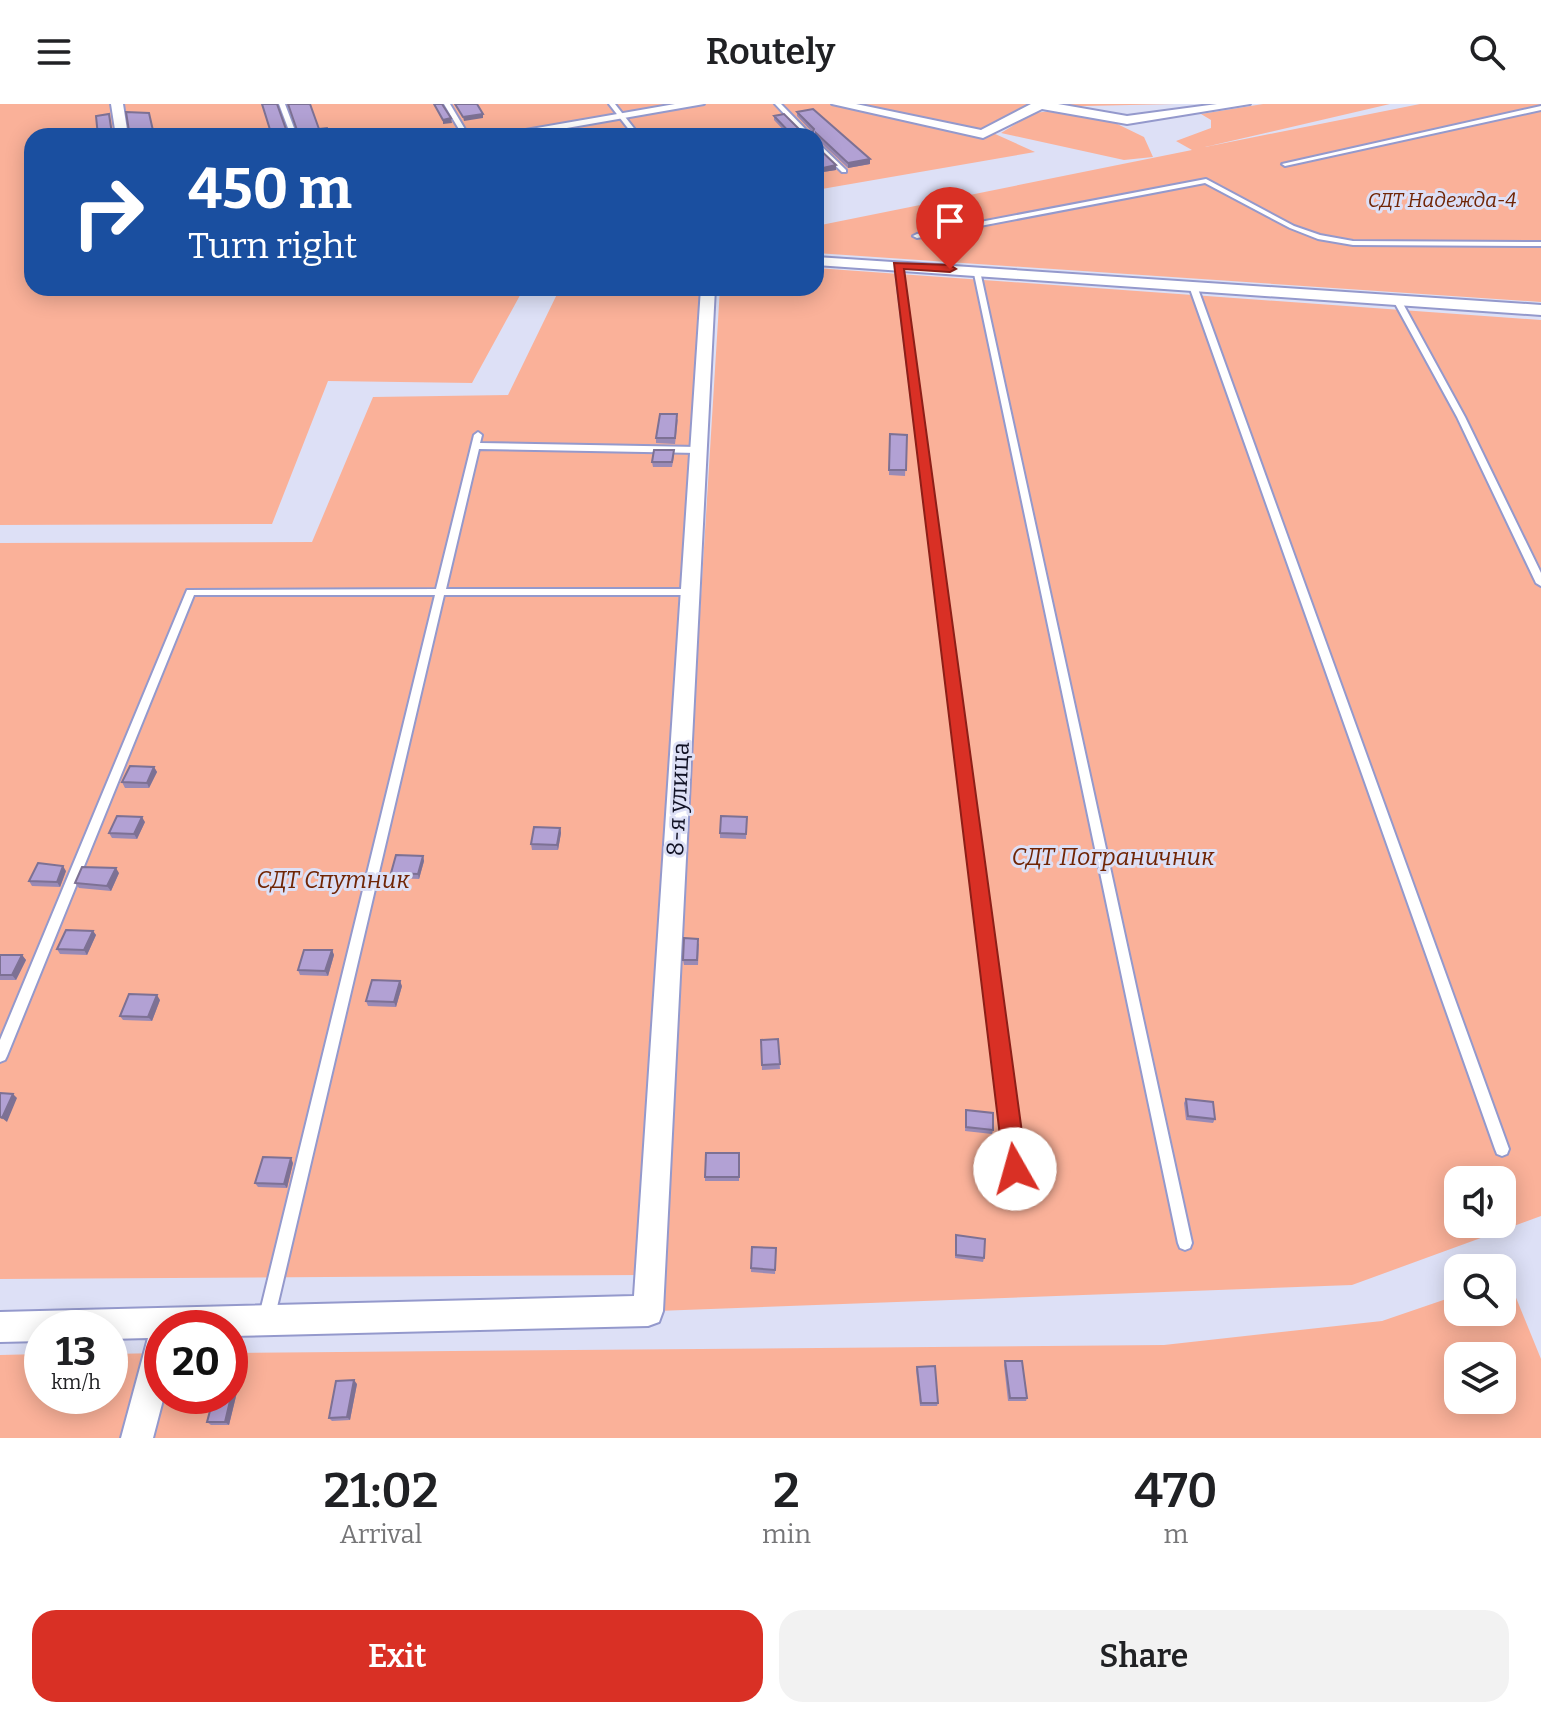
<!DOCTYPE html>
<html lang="en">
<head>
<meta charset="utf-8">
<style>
	:root { --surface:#fff; --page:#f2f2f2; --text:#202124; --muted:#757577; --accent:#d93025 }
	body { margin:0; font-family:Bitter,serif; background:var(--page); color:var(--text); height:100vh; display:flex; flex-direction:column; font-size:30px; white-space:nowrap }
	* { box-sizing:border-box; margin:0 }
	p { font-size:26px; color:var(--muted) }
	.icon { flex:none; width:44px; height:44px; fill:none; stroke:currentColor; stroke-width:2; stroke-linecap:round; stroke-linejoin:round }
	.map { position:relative; height:1334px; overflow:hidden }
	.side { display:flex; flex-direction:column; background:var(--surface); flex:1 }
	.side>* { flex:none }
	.guide { position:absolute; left:24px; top:24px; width:800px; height:168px; border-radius:24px; box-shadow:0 4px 20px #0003; background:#1a4fa0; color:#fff; overflow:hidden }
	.fabs { position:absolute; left:1444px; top:1062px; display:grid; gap:16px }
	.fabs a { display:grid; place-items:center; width:72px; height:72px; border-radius:16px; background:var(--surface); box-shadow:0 4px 20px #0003; font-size:40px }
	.speed { position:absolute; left:24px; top:1206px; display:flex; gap:16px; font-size:40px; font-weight:700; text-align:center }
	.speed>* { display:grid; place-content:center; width:104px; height:104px; border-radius:50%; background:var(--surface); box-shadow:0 4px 20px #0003; line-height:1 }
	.speed small { font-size:20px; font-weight:400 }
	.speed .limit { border:12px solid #d22; background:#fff; color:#111 }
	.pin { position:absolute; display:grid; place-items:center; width:68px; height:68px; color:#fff; margin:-82px -34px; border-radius:50% 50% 50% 0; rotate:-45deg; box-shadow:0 0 8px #0007 }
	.pin .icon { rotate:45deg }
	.me { position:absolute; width:88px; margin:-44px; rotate:353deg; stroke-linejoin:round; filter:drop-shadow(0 0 6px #0008) }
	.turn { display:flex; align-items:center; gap:28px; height:168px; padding:0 32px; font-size:36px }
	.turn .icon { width:104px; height:104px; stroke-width:2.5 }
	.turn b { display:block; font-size:56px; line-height:68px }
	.eta { display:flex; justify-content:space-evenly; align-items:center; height:136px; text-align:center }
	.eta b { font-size:48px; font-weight:600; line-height:56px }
	.button { display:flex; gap:16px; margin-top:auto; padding:16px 32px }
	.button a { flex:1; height:92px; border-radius:24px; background:var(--accent); color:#fff; font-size:32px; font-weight:600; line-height:92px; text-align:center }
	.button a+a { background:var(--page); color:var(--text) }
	header { display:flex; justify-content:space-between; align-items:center; height:104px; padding:0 32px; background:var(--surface); font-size:36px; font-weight:600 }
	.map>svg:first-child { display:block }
	.green { fill:#fab199; fill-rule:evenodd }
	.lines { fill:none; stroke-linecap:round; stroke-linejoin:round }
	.lane-casing { stroke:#9499cc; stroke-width:4 }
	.street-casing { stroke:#9499cc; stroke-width:4 }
	.lane { fill:#fff; fill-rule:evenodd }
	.street { fill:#fff; fill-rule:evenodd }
	.wall { fill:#998ab6 }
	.shaded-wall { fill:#7d7194 }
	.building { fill:#b2a1d4; stroke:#7d7194; stroke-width:2 }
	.route { fill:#d93025; stroke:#8d1f18; stroke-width:2 }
	.labels { text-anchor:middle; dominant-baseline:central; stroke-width:6; stroke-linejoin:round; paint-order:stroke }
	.far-park-label { font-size:20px; font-style:italic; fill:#702505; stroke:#dde0f6 }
	.street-label { font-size:24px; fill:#111225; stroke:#dde0f6 }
	.park-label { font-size:24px; font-style:italic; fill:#702505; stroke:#dde0f6 }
</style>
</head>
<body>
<header><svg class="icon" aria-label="menu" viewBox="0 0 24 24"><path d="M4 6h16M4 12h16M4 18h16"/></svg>Routely<svg class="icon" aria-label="search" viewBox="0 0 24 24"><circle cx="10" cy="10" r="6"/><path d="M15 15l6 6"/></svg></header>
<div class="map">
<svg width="1541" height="1334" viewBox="0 0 1541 1334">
	<rect width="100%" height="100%" fill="#dde0f6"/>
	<path class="green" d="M0,0H1175L1040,3L993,29L1035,48L816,86V32H32V184H524L472,279L328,277L272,420L0,421Z
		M1263,0H1390L1205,43L1420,0H1541V198L816,149V122L1192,46L1176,37L1211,24V16L1201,10Z
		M1063,6L1107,15L1144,33L1153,53L1124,56L1001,29L1033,9Z
		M816,164L1541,216V1112L1352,1181L657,1207L720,184H816ZM1458,1076H1502V1120H1458Z
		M560,184H705L643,1171L0,1175V439L312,438L373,293L508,291Z
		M1508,1174L1541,1255V1334H0V1251L42,1250V1292H110V1250L162,1249V1292H230V1249L1164,1241L1382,1217L1458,1191V1208H1502V1176ZM1458,1252H1502V1296H1458Z"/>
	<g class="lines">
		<defs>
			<path id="lane" d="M279,0H285L297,32H291Z
				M444,0H450L469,32H463Z
				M609,0H615L640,32H634Z
				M775,0H781L812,32H805Z
				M1541,2V6L1285,62L1282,60Z
				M816,37L846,66V68H842L816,43Z
				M1206,75L1294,122L1320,131L1353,137L1541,138V142L1353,141L1318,135L1290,124L1205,79L917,134L913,132L917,130Z
				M895,159L902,161L1022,1065L1020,1070L1015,1072L1010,1070L1008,1065Z
				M973,165L980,167L1192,1139L1190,1144L1185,1146L1180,1144L1178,1139Z
				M1190,180L1197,182L1509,1045L1507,1050L1502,1052L1497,1050L1495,1045L1189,182Z
				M1394,194L1401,196L1465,313L1541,469V482L1536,479L1457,313L1393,196Z
				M478,328L482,331L480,339L698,343L702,346L698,349L479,345L446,485H690L695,488L690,491H444L274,1216L271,1221L266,1224L261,1221L258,1216L435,491H194L7,952L5,956L0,958V936L187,486L436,485L474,331Z"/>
			<path id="street" d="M111,0H123L128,32H116Z
				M675,0H704L521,32H491Z
				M832,0H856L981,26L1031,0H1058L1127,12L1217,0H1250L1127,20L1042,5L983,34Z
				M816,153L1541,201V211L816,161Z
				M701,184H715L663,1207L659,1218L648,1222L230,1232V1224H162L164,1292L153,1334H121L148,1234L110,1235V1224H42V1237L0,1238V1208L634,1192Z"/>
		</defs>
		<use href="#lane" class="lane-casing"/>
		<use href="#street" class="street-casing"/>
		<use href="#lane" class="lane"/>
		<use href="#street" class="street"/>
	</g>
	<path class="wall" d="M797,8L870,55V60L848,64L816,34V32H789L774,16V12L803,29L812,30L813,29L797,12Z
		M816,42L836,61V66L823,68L816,61Z
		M678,315L675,340L656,339V334Z
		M890,330L907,331L905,372L889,371Z
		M674,352L672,363H653L652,358Z
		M154,663L157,668L149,684H125L122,678Z
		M747,713L746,735L720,734V729Z
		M145,718L137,735L112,734L109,729Z
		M560,724L561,729L558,746H532L531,740Z
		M423,752L424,757L419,775L393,774L391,769Z
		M66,767L60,783L32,782L29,777Z
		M119,769L111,787L79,784L75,779Z
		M93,827L96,831L87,851L60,850L57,845Z
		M699,839L698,861H684L683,856Z
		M332,846L334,851L328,872L300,871L298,866Z
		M0,851H22L26,856L16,876H0Z
		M402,882L396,903L368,902L366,897Z
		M160,896L152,917L123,916L120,912Z
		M778,935L780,965L762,966L761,936Z
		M1186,995L1215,1015L1213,1019L1186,1016L1184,999Z
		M966,1006L993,1026L992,1030L965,1027Z
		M739,1049V1077H705V1073Z
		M293,1059L287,1084L258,1083L255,1079Z
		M956,1131L984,1154L983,1158L955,1154Z
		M752,1143L776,1144L775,1170L751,1168Z
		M1005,1257L1027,1294L1026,1297H1008L1004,1261Z
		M917,1263L938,1299L937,1302H920L916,1266Z
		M234,1280L238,1284L229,1321H211L207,1318Z
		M357,1280L350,1316L332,1317L329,1314Z"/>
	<path class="shaded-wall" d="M483,10V14L464,17L463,13Z
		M451,14L452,19L443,20V16Z
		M870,55V60L848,64V59Z
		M836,61V66L823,68V64Z
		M154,663L157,668L149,684L147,679Z
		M142,713L145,718L137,735L134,730Z
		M560,724L561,729L558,746L557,741Z
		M423,752L424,757L419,775L418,770Z
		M63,762L66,767L60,783L57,778Z
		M116,764L119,769L111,787L107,782Z
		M93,827L96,831L87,851L84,846Z
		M332,846L334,851L328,872L325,867Z
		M22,851L26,856L16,876L12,871Z
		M400,877L402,882L396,903L394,898Z
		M157,891L160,896L152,917L148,913Z
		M13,990L17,994L7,1018L2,1014Z
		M291,1054L293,1059L287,1084L284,1080Z
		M354,1276L357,1280L350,1316L347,1313Z
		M234,1280L238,1284L229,1321L225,1318Z"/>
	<path class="building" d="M262,0H277L287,28L298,29L288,0H310L319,25L327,24L330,32H272Z
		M434,0H442L451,14L443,16Z
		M455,0H477L483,10L463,13Z
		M813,5L870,55L848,59L816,29V32H793L774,12L784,10L803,29L812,30L814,25L797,8Z
		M126,8L149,9L154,31L98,32L96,12L109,10L112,30H126L129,27Z
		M666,29L669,32H648Z
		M816,42L836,61L823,64L816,56Z
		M660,310H677L675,334H656Z
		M890,330L907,331L906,366H889Z
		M654,346H674L672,358H652Z
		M130,662L154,663L147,679L122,678Z
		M117,712L142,713L134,730L109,729Z
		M721,712L747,713L746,730L720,729Z
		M534,723L560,724L557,741L531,740Z
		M396,751L423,752L418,770L391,769Z
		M38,759L63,762L57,778L29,777Z
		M82,763L116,764L107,782L75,779Z
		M66,826L93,827L84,846L57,845Z
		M684,834L698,835L697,856H683Z
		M304,846H332L325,867L298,866Z
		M0,851H22L12,871H0Z
		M372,876L400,877L394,898L366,897Z
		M129,890L157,891L148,913L120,912Z
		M778,935L780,960L762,961L761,936Z
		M0,989L13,990L2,1014L0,1013Z
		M1186,995L1213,998L1215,1015L1188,1012Z
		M966,1006L993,1009V1026L966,1023Z
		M706,1049H739V1073H705Z
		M263,1053L291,1054L284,1080L255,1079Z
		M956,1131L985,1135L984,1154L956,1151Z
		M752,1143L776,1144L775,1166L751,1164Z
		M1005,1257H1022L1027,1294H1010Z
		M935,1262L938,1299H921L917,1263Z
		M354,1276L347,1313L329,1314L336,1277Z
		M230,1280H234L225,1318H207L214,1292H230Z"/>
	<path class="route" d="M894,159L950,161L956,165L950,168L904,165L1027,1065L1024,1073L1015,1076L1007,1073L1004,1065Z"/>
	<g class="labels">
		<g class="far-park-label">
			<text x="1442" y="96">СДТ Надежда-4</text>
		</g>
		<g class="street-label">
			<text transform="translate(678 695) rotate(-87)">8-я улица</text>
		</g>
		<g class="park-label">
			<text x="1113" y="753">СДТ Пограничник</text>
			<text x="333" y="776">СДТ Спутник</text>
		</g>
	</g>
</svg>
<div class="fabs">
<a><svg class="icon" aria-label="sound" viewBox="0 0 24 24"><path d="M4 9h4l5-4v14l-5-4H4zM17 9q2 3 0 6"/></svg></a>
<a><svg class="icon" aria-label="search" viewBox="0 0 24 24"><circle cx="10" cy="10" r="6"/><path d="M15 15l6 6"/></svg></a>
<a><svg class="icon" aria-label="layers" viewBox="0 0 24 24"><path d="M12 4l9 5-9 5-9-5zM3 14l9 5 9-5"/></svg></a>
</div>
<div class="speed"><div>13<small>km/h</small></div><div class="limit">20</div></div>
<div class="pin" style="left:950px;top:165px;background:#d93025"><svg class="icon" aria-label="arrive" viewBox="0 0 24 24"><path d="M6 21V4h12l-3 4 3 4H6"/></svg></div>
<svg class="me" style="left:1015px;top:1065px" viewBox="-20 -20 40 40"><circle r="19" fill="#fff"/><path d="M0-13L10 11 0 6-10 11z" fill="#d93025"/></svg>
<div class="guide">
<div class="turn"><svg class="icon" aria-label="right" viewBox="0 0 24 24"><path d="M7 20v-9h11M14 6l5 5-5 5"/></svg><div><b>450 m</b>Turn right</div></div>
</div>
</div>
<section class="side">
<div class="eta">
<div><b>21:02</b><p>Arrival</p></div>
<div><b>2</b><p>min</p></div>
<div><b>470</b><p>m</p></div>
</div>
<div class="button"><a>Exit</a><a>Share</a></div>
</section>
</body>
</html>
